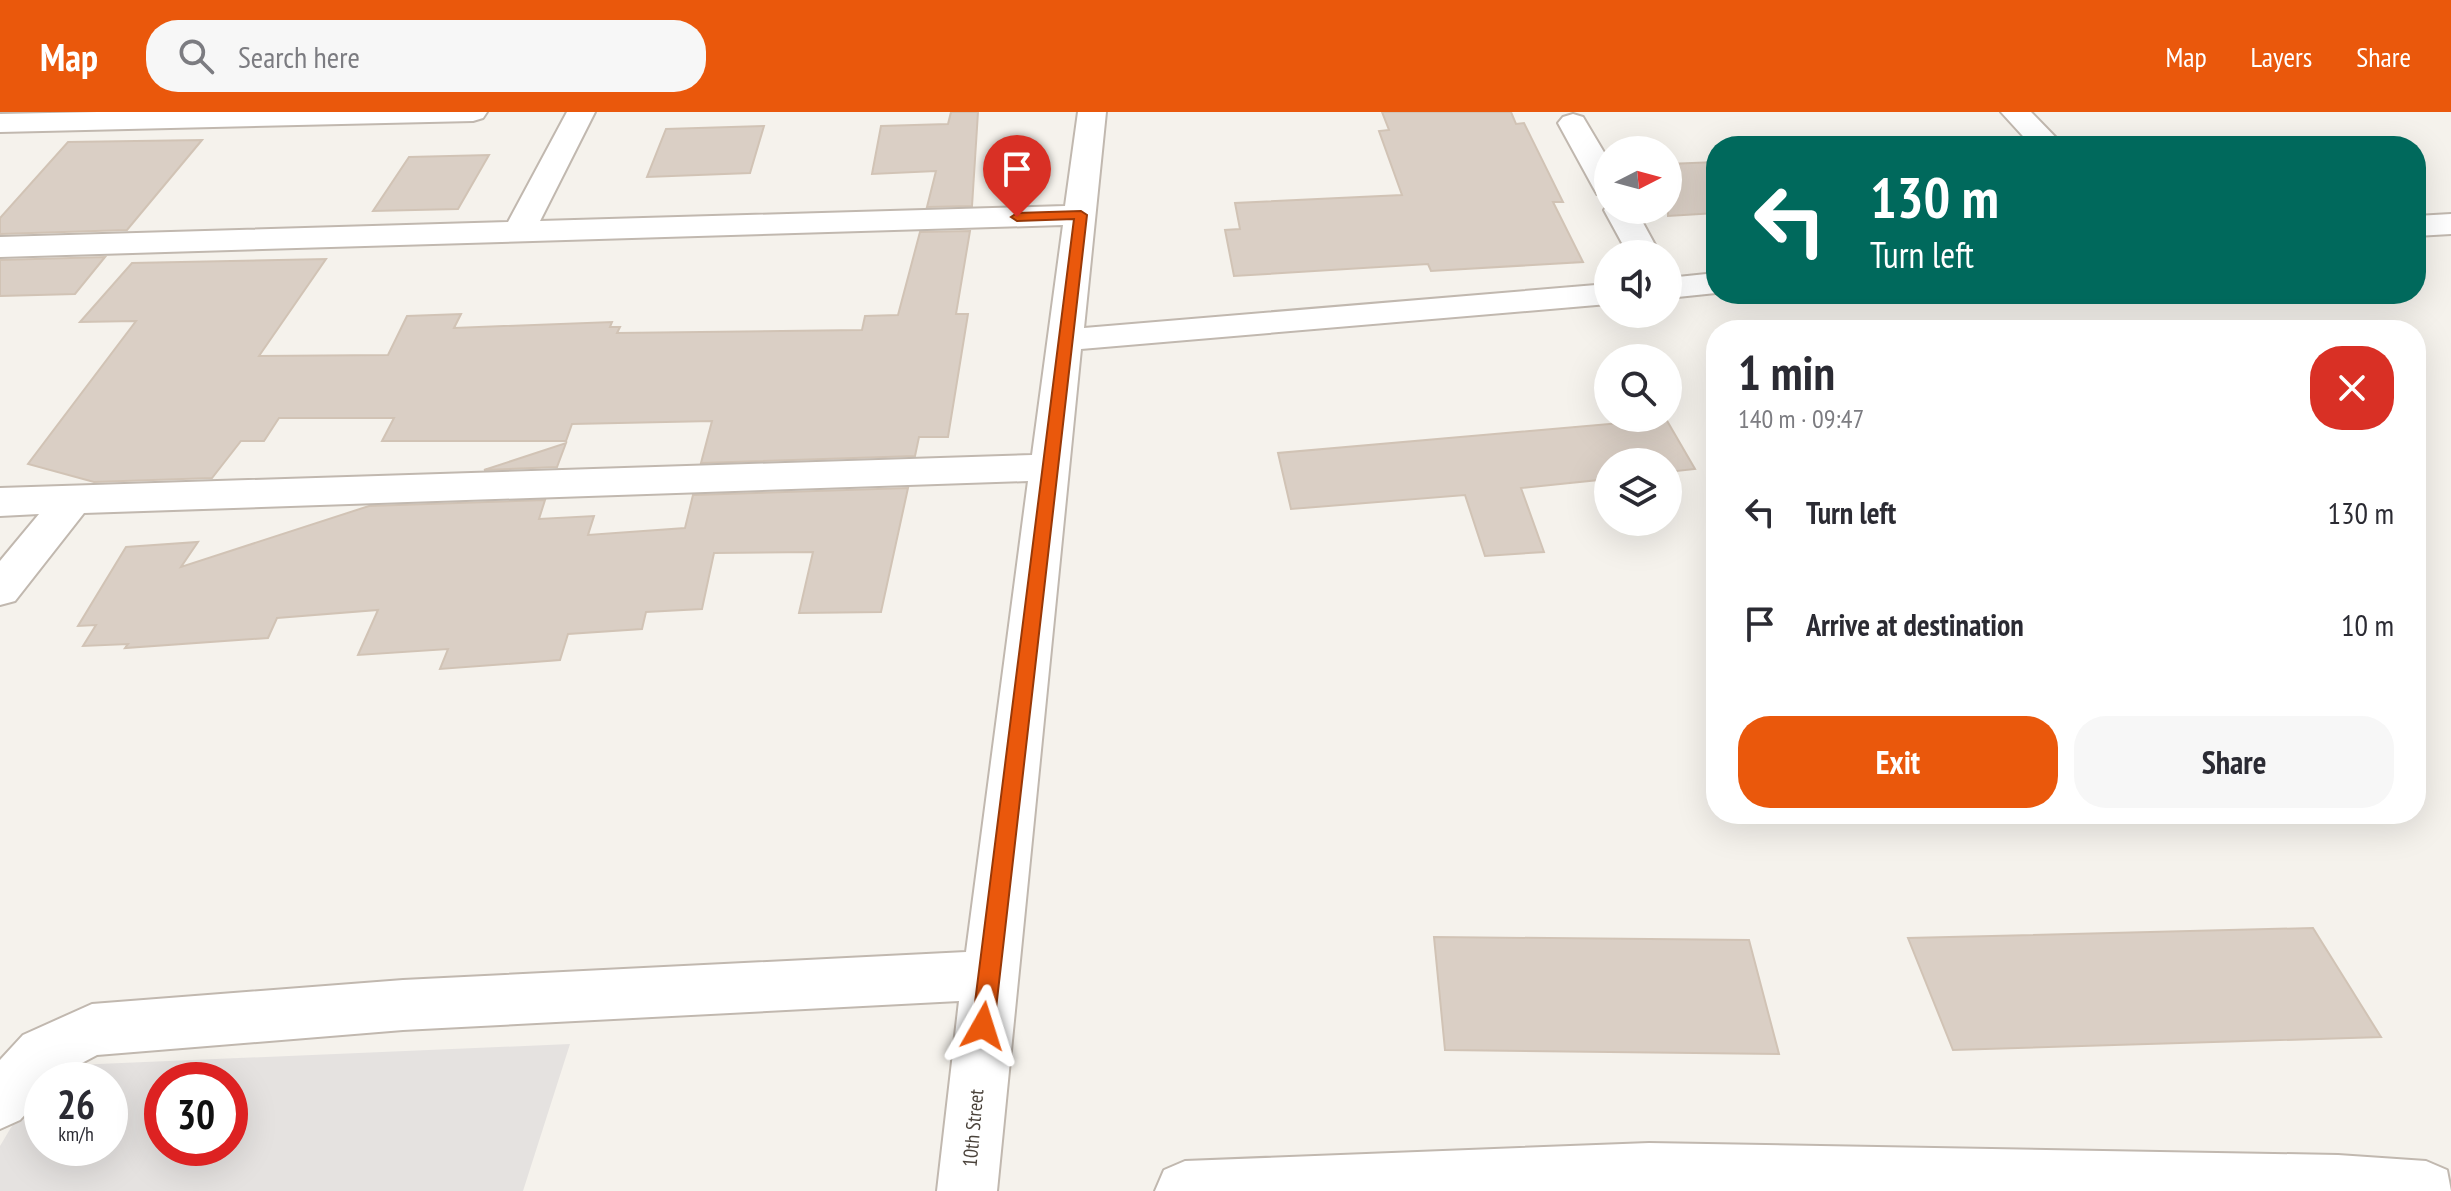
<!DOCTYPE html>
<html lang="en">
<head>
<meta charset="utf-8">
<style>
	:root { --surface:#fff; --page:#f7f7f7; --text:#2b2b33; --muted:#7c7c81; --accent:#ea580c }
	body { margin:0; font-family:"PT Sans Narrow",sans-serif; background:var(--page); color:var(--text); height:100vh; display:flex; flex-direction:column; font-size:30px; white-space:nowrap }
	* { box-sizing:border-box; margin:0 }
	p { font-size:26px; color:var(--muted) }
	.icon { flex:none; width:44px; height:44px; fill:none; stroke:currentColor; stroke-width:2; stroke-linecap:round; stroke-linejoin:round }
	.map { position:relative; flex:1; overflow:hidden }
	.panel { position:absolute; left:1706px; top:208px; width:720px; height:504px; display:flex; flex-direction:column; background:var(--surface); border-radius:32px; box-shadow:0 8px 32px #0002 }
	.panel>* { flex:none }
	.banner { position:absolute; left:1706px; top:24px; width:720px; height:168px; border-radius:32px; box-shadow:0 8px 32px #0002; background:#00695c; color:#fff; overflow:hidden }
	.needle { width:52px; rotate:84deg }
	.tools { position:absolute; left:1594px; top:24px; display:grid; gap:16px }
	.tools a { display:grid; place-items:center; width:88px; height:88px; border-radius:50%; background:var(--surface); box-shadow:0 8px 32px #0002; font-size:40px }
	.speed { position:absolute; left:24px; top:950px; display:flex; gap:16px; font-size:40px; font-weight:700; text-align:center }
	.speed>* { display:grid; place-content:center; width:104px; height:104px; border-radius:50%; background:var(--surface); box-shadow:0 8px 32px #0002; line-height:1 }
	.speed small { font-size:20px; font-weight:400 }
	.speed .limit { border:12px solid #d22; background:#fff; color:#111 }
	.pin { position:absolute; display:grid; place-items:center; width:68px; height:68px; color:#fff; margin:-82px -34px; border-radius:50% 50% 50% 0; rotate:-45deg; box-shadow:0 0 8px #0007 }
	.pin .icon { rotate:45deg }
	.me { position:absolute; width:88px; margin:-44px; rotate:6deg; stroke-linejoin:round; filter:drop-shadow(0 0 6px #0008) }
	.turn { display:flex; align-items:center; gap:28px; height:168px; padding:0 32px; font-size:36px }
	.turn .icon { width:104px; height:104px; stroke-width:2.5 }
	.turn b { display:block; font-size:56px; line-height:68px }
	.round { display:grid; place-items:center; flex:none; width:84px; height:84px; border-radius:32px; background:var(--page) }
	.overview { display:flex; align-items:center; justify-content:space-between; height:136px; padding:0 32px }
	h1 { font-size:48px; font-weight:700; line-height:60px }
	.primary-button { display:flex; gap:16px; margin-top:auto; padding:16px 32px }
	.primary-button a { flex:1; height:92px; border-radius:32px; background:var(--accent); color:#fff; font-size:32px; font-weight:700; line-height:92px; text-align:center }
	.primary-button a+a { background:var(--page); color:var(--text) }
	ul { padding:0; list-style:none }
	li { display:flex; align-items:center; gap:24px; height:112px; padding:0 32px }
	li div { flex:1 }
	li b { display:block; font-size:30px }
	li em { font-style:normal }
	header { display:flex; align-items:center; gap:48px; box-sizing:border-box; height:112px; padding:0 40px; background:var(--accent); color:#fff }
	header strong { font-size:38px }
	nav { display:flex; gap:44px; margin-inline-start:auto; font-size:28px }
	.search { width:560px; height:72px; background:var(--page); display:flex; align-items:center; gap:20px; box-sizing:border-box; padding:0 28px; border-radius:32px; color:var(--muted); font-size:30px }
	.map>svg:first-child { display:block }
	.parking { fill:#e5e2e0; fill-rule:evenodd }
	.building { fill:#dacfc5; stroke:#d1c3b5; stroke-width:2 }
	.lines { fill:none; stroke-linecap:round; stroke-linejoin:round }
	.minor-casing { stroke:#c1b8af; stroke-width:4 }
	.minor { fill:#fff; fill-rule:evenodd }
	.route { fill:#ea580c; stroke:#983908; stroke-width:2 }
	.labels { text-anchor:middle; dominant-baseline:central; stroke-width:6; stroke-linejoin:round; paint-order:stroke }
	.street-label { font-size:20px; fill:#4a423a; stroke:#fff }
</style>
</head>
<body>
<header>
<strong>Map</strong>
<div class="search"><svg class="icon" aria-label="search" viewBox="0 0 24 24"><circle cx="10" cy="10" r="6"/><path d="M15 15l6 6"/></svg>Search here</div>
<nav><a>Map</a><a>Layers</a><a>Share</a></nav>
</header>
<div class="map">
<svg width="2451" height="1079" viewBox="0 0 2451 1079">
	<rect width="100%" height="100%" fill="#f5f2ec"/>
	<path class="parking" d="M570,932L523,1079H0V1034L31,982L42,972V1036H110V968H46L75,953ZM162,968H230V1036H162Z"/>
	<path class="building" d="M951,0H978L972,94L927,95L936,59L872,62L881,14L948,12Z
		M1382,0H1511L1516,12L1524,11L1563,90H1553L1583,150L1431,159L1428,152L1234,164L1225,118L1240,117L1235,91L1402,83L1379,19L1389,18Z
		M764,14L750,61L647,65L666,17Z
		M202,28L127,118L0,122V106L68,30Z
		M489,43L458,97L373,99L409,45Z
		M1716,50V101L1668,104V52Z
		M970,119L956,202H968L948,325H919L915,344L701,351L712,309L572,312L566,329H382L394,306H279L264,329H241L212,366L94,370L28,352L136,209L80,210L132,151L326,147L259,244L388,243L407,204L461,202L454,216L612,210L610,215H620L617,221L862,218L865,204L898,203L920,120Z
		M105,145L75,182L0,184V148Z
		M1666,307L1695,357L1668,360V350H1608V367L1521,376L1544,440L1485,444L1465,383L1291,397L1278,341Z
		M566,331L557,355L484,358Z
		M908,376L881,500L799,501L813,440L714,441L702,497L646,500L642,517L568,522L560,548L440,557L448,537L358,543L378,498L277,506L268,526L125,536L128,532L83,534L96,513L78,514L126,435L198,430L181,455L369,394L545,388L539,407L594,404L588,423L685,416L693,383Z
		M2313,816L2381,925L1953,938L1908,826Z
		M1434,825L1749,828L1779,942L1445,938Z"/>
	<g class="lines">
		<defs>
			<path id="minor" d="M98,0H487L483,6L473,9L0,20V2Z
				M567,0H595L540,109L1065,94L1078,0H1106L1084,216L1608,172V192L1081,237L997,1079H937L959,889L403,918L97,943L63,961L56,968H42V984L20,1008L0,1017V948L23,923L92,892L403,868L966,840L1028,369L84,401L15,489L0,493V449L39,402L0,404V376L1032,343L1063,113L0,145V125L508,110Z
				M2001,0H2031L2064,34H2032Z
				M1573,2L1583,5L1608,47V84L1597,82L1593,75L1558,11L1563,5Z
				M1608,93V98H1636L1660,142H1628L1604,98Z
				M2451,102V122L2416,124V104Z
				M1716,161V181L1668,186V166Z
				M1649,1031L2338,1043L2426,1049L2447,1058L2451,1079H1155L1164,1058L1185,1049Z"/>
		</defs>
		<use href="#minor" class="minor-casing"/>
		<use href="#minor" class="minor"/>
	</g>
	<path class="route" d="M1081,99L1087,103L994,914L991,922L983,925L975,922L972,914L1074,107L1017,109L1011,105L1017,101Z"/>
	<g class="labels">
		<g class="street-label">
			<text transform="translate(973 1016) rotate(-85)">10th Street</text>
		</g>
	</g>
</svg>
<div class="tools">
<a><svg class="needle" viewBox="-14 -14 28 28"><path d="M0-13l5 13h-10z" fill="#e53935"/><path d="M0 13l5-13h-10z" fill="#7c7c81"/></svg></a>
<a><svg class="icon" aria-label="sound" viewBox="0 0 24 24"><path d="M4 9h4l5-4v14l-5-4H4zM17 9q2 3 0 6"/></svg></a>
<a><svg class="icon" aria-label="search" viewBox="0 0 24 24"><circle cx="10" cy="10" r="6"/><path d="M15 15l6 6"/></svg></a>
<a><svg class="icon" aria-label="layers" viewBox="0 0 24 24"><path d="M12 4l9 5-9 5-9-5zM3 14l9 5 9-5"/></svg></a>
</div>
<div class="speed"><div>26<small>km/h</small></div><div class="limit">30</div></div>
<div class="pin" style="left:1017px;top:105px;background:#d93025"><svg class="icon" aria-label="arrive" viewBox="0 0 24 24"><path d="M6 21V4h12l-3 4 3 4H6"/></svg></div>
<svg class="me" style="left:983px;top:914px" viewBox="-20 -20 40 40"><path d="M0-17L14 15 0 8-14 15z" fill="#ea580c" stroke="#fff" stroke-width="4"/></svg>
<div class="banner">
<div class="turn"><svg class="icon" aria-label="left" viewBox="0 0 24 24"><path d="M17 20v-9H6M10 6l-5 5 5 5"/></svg><div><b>130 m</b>Turn left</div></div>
</div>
<section class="panel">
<div class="overview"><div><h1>1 min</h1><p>140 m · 09:47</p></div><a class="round" style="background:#d93025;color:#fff"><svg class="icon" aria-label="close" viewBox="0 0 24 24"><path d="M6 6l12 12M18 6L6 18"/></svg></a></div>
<ul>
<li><svg class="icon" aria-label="left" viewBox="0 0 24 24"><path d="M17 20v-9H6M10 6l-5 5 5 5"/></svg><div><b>Turn left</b></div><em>130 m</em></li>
<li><svg class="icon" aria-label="arrive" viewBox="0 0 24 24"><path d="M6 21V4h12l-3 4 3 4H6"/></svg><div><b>Arrive at destination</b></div><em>10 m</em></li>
</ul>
<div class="primary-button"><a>Exit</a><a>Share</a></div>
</section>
</div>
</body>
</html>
